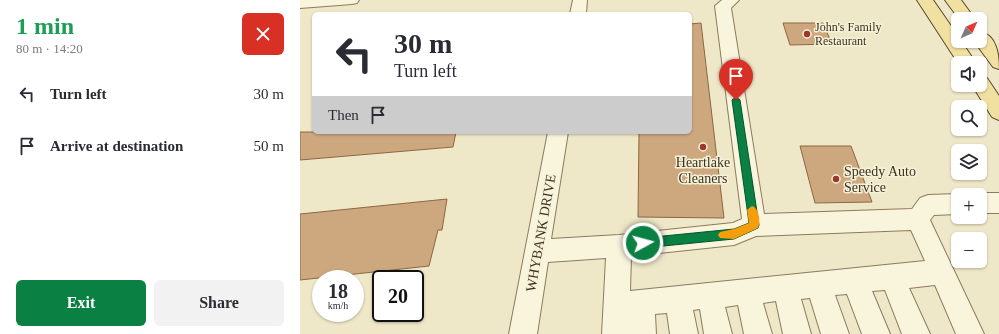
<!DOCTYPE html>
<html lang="en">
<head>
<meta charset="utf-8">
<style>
	:root { --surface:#fff; --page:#f2f2f3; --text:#2b2b33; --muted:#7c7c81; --accent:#0b8043 }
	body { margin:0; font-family:Georgia,serif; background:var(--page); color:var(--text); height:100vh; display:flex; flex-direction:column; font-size:15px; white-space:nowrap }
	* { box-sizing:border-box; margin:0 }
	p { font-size:13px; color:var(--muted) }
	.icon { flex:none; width:22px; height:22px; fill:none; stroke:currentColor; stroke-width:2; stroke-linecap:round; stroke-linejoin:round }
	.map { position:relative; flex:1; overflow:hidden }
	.panel { display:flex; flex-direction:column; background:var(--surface); width:300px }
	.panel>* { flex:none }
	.hud { position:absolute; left:12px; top:12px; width:380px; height:122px; border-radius:6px; box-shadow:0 1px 3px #0004; background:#fff; color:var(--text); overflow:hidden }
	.needle { width:26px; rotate:45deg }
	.fabs { position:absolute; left:651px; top:12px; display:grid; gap:8px }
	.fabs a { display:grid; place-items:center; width:36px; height:36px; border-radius:6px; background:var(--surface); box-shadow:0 1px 3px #0004; font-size:20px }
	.speed { position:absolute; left:12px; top:270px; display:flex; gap:8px; font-size:20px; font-weight:700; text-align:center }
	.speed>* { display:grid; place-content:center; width:52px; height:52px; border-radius:50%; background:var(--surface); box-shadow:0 1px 3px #0004; line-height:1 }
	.speed small { font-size:10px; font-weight:400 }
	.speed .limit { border:2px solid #111; border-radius:6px; background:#fff; color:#111 }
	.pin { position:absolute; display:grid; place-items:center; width:34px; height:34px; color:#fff; margin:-41px -17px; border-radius:50% 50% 50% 0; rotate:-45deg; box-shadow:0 0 4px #0007 }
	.pin .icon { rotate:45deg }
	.me { position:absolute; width:44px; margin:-22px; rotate:83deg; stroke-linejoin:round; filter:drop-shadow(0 0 3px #0008) }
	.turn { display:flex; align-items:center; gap:14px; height:84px; padding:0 16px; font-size:18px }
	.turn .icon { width:52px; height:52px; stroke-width:2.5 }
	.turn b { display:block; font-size:28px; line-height:34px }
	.then { display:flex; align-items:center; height:38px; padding:0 16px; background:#0003; gap:8px; font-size:15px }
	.round { display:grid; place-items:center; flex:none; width:42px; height:42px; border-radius:6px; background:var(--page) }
	.head { display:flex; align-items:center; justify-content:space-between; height:68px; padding:0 16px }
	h1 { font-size:24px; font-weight:600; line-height:30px; color:#1e9e55 }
	.cta { display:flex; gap:8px; margin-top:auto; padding:8px 16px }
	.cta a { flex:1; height:46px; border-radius:6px; background:var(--accent); color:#fff; font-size:16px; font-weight:600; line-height:46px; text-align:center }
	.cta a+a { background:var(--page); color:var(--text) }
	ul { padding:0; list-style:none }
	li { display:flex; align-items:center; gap:12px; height:52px; padding:0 16px }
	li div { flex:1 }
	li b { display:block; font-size:15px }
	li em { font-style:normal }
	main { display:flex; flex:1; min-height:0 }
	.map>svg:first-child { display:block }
	.building { fill:#cda87e; stroke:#8b6742 }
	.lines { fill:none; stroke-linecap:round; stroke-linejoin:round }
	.minor-casing { stroke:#8b7b5d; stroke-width:2 }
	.major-casing { stroke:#594831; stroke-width:2 }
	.minor { fill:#f9f4dc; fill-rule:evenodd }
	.major { fill:#f1e1a1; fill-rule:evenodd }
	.route { fill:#0b8043; stroke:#07532c }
	.slow { fill:#f59e0b }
	.poi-dot { fill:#9b382c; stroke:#f6f1d8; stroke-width:1.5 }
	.labels { text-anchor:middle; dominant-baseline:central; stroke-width:3; stroke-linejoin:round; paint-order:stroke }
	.far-poi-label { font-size:12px; fill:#3c3120; stroke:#f6f1d8; text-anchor:start }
	.poi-label { font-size:14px; fill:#3c3120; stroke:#f6f1d8 }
	.street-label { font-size:14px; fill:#3c3120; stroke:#f6f1d8 }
</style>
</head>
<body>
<main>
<section class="panel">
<div class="head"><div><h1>1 min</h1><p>80 m · 14:20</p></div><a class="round" style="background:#d93025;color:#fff"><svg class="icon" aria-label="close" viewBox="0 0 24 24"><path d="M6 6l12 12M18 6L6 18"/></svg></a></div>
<ul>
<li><svg class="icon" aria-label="left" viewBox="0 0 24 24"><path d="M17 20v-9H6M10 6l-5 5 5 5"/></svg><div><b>Turn left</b></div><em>30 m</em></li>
<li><svg class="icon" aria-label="arrive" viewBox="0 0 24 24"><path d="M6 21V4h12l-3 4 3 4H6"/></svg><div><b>Arrive at destination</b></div><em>50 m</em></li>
</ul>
<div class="cta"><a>Exit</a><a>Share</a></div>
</section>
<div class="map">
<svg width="699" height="334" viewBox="0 0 699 334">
	<rect width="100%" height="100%" fill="#efe8c8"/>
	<path class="building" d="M401,23L424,218L338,217L339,132H390V24Z
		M483,23H523L532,44L490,45Z
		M0,132H156L153,147L0,160Z
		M500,146H551L572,202L515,203Z
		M147,199L142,230H138L129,266L0,280V214Z"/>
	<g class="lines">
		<defs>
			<path id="minor" d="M0,0H59L57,3L52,4L0,8Z
				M273,0H287L286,14H270Z
				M422,0H439L431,8L464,214L612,209L620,198L628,195L658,194L661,195H658V214L634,215L630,220L684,334H656L635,285L609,288L630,334H602L585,290L572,291L590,334H562L547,294L535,295L549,334H521L510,298L501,299L511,334H483L476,301L463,303L472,334H444L438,305L425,307L432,334H404L400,309L393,310L398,334H370L367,313L355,314L356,334H302L306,258L248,262L237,334H209L248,132H268L251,239L319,235L433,223L442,219L415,6ZM611,230L625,261L330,291L331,256L434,245L456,236Z
				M680,193H699V213H680V195H675Z"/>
			<path id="major" d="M617,0H633L658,36V41H661L676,63H658Z
				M645,0H661L675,19H659Z
				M680,31C697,36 699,54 699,69L693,67L674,41H680Z
				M680,76L687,78L699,96V120L692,117L672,85H680Z"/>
		</defs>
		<use href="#minor" class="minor-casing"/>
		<use href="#major" class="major-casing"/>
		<use href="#minor" class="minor"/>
		<use href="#major" class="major"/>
	</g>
	<path class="route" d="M436,97L440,100L459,225L458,228L434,239L343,248L339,246L338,243L339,239L343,238L434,229L449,223L432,100Z"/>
	<path class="slow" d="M452,206C459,208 461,222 458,228L434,239L420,238L418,235L420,232L434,229L449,223L447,210Z"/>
	<g class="poi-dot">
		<circle cx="507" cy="34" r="4"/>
		<circle cx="403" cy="147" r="4"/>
		<circle cx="536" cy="179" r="4"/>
	</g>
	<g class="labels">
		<g class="far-poi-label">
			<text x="515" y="27">John's Family<tspan x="515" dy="14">Restaurant</tspan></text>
		</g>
		<g class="poi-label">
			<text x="403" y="162">Heartlake<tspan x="403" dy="16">Cleaners</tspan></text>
			<text x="544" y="171" text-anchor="start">Speedy Auto<tspan x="544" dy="16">Service</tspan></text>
		</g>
		<g class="street-label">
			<text transform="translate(241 233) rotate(-80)">WHYBANK DRIVE</text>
		</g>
	</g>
</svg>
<div class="fabs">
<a><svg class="needle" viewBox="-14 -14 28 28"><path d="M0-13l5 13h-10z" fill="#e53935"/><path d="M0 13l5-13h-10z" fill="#7c7c81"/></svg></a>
<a><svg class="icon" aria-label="sound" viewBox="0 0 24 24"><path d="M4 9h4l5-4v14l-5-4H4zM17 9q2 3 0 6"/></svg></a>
<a><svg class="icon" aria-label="search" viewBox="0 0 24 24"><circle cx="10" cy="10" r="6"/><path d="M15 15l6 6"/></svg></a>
<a><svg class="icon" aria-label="layers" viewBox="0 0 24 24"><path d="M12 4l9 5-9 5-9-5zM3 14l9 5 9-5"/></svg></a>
<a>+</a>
<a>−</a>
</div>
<div class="speed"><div>18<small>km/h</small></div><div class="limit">20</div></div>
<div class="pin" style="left:436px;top:100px;background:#d93025"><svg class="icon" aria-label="arrive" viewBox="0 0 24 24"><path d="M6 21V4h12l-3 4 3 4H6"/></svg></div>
<svg class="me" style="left:343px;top:243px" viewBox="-20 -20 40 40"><circle r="17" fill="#0b8043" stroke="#fff" stroke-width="3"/><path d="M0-11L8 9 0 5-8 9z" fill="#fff"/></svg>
<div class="hud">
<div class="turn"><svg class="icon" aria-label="left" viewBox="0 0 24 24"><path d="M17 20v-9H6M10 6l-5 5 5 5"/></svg><div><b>30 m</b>Turn left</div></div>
<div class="then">Then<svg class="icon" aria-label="arrive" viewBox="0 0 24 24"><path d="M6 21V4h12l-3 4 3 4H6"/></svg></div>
</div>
</div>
</main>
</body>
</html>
